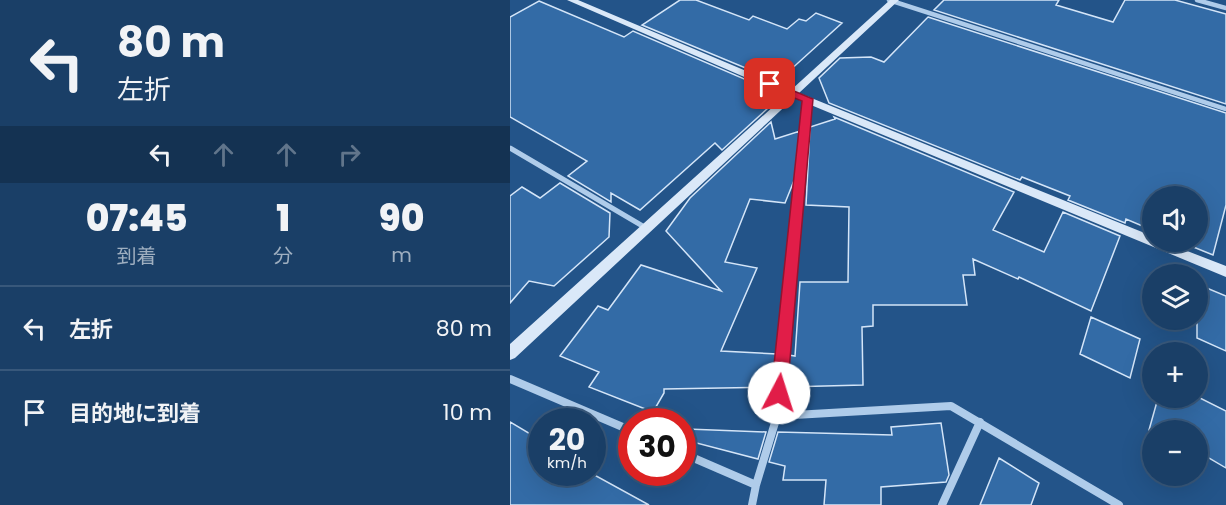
<!DOCTYPE html>
<html lang="ja">
<head>
<meta charset="utf-8">
<style>
	:root { --surface:#1a3f67; --page:#274a70; --text:#f1f3f6; --muted:#9fafc0; --line:#38587b }
	body { margin:0; font-family:Poppins,"Noto Sans JP",sans-serif; background:var(--page); color:var(--text); height:100vh; display:flex; flex-direction:column; font-size:22px; white-space:nowrap }
	* { box-sizing:border-box; margin:0 }
	p { font-size:20px; color:var(--muted) }
	.icon { flex:none; width:33px; height:33px; fill:none; stroke:currentColor; stroke-width:2; stroke-linecap:round; stroke-linejoin:round }
	.map { position:relative; flex:1; overflow:hidden }
	.details { display:flex; flex-direction:column; background:var(--surface); width:510px }
	.details>* { flex:none }
	.banner { background:#1a3f67; color:var(--text); overflow:hidden }
	.tools { position:absolute; left:632px; top:186px; display:grid; gap:12px }
	.tools a { display:grid; place-items:center; width:66px; height:66px; border-radius:50%; background:var(--surface); box-shadow:0 6px 24px #0002,0 0 0 2px var(--line); font-size:30px }
	.speed { position:absolute; left:18px; top:408px; display:flex; gap:12px; font-size:30px; font-weight:700; text-align:center }
	.speed>* { display:grid; place-content:center; width:78px; height:78px; border-radius:50%; background:var(--surface); box-shadow:0 6px 24px #0002,0 0 0 2px var(--line); line-height:1 }
	.speed small { font-size:15px; font-weight:400 }
	.speed .limit { border:9px solid #d22; background:#fff; color:#111 }
	.pin { position:absolute; display:grid; place-items:center; width:51px; height:51px; color:#fff; margin:-26px; border-radius:12px; box-shadow:0 3px 9px #0006 }
	.me { position:absolute; width:66px; margin:-33px; rotate:5deg; stroke-linejoin:round; filter:drop-shadow(0 0 4px #0008) }
	.turn { display:flex; align-items:center; gap:21px; height:126px; padding:0 18px; font-size:27px }
	.turn .icon { width:78px; height:78px; stroke-width:2.5 }
	.turn b { display:block; font-size:42px; line-height:51px }
	.lanes { display:flex; align-items:center; height:57px; padding:0 18px; background:#0003; justify-content:center; gap:30px; direction:ltr }
	.lanes .off { opacity:.35 }
	.eta { display:flex; justify-content:space-evenly; align-items:center; height:102px; text-align:center }
	.eta b { font-size:36px; font-weight:800; line-height:42px }
	ul { padding:0; list-style:none }
	li { display:flex; align-items:center; gap:18px; height:84px; padding:0 18px; border-top:2px solid var(--line) }
	li div { flex:1 }
	li b { display:block; font-size:22px }
	li em { font-style:normal }
	main { display:flex; flex:1; min-height:0 }
	.map>svg:first-child { display:block }
	.building { fill:#336ba6; stroke:#d4e5f8; stroke-width:1.5 }
	.lines { fill:none; stroke-linecap:round; stroke-linejoin:round }
	.street-far2 { stroke:#afccea; stroke-width:4.5 }
	.street-far1 { stroke:#afccea; stroke-width:5 }
	.street { stroke:#afccea; stroke-width:8 }
	.secondary { fill:#dae8f8; fill-rule:evenodd }
	.route { fill:#e11d48; stroke:#92132f; stroke-width:1.5 }
</style>
</head>
<body>
<main>
<section class="details">
<div class="banner">
<div class="turn"><svg class="icon" aria-label="left" viewBox="0 0 24 24"><path d="M17 20v-9H6M10 6l-5 5 5 5"/></svg><div><b>80 m</b>左折</div></div>
<div class="lanes"><svg class="icon" aria-label="left" viewBox="0 0 24 24"><path d="M17 20v-9H6M10 6l-5 5 5 5"/></svg><svg class="icon off" aria-label="ahead" viewBox="0 0 24 24"><path d="M12 20V5M6 11l6-6 6 6"/></svg><svg class="icon off" aria-label="ahead" viewBox="0 0 24 24"><path d="M12 20V5M6 11l6-6 6 6"/></svg><svg class="icon off" aria-label="right" viewBox="0 0 24 24"><path d="M7 20v-9h11M14 6l5 5-5 5"/></svg></div>
</div>
<div class="eta">
<div><b>07:45</b><p>到着</p></div>
<div><b>1</b><p>分</p></div>
<div><b>90</b><p>m</p></div>
</div>
<ul>
<li><svg class="icon" aria-label="left" viewBox="0 0 24 24"><path d="M17 20v-9H6M10 6l-5 5 5 5"/></svg><div><b>左折</b></div><em>80 m</em></li>
<li><svg class="icon" aria-label="arrive" viewBox="0 0 24 24"><path d="M6 21V4h12l-3 4 3 4H6"/></svg><div><b>目的地に到着</b></div><em>10 m</em></li>
</ul>
</section>
<div class="map">
<svg width="716" height="505" viewBox="0 0 716 505">
	<rect width="100%" height="100%" fill="#235489"/>
	<path class="building" d="M170,0H186L239,20L243,16L277,29L289,19L296,21L306,13L332,23L277,73L247,61L250,74L132,25Z
		M434,0H549L546,5L603,22L615,0H665L716,14V104L424,10Z
		M29,1L114,37L123,31L253,87L258,108L212,150L205,143L130,210L101,193V202L58,176L77,161L0,117V17Z
		M418,17L716,113V205L703,255L671,242H687V196H642V230L616,219L615,223L558,200L560,196L512,177L510,180L319,103L309,78L330,58L361,57L374,62Z
		M324,117L504,192L483,230L534,252L553,212L610,236L581,311L509,277L508,279L463,259L465,275H453L457,305H363V326L352,327L353,385L276,387L279,355L285,356L290,282H338L339,207L296,205L300,127L325,119Z
		M261,122L265,139L290,131L285,178L275,203L240,199L215,262L247,268L211,351L267,354L264,387L154,389V393L143,412L79,387L89,372L50,356L88,306L98,310L131,265L211,291L156,231L180,198Z
		M50,183L100,213L99,237L44,286L19,281L0,303V196L12,187L30,198Z
		M687,284L716,296V351L687,338Z
		M581,317L630,339L620,378L570,354Z
		M648,398H690L716,411V468L687,451V430H639Z
		M0,422L32,441V472H79L139,505H0Z
		M431,423L439,475L436,482L371,487V505H314L316,480H273L275,466L259,462L268,432L382,435L381,427Z
		M177,429L256,432L248,459L175,440Z
		M489,458L529,483L521,505H470Z"/>
	<g class="lines">
		<path class="street-far2" d="M379,0L716,109
			M687,0L716,8
			M295,129L298,99"/>
		<path class="street-far1" d="M0,148L136,228
			M279,294L295,128"/>
		<path class="street" d="M0,379L122,431
			M267,416L279,293
			M172,453L246,485L242,505
			M246,485L267,416L441,406L609,505
			M432,505L470,422"/>
		<path class="secondary" d="M57,0H68L281,90L380,0H389L289,93L642,236V242H654L716,266V277L284,98L5,358L0,360V344L276,95Z"/>
	</g>
	<path class="route" d="M260,81L303,99L277,393L275,399L269,401L263,399L261,393L292,101L256,87V82Z"/>
</svg>
<div class="tools">
<a><svg class="icon" aria-label="sound" viewBox="0 0 24 24"><path d="M4 9h4l5-4v14l-5-4H4zM17 9q2 3 0 6"/></svg></a>
<a><svg class="icon" aria-label="layers" viewBox="0 0 24 24"><path d="M12 4l9 5-9 5-9-5zM3 14l9 5 9-5"/></svg></a>
<a>+</a>
<a>−</a>
</div>
<div class="speed"><div>20<small>km/h</small></div><div class="limit">30</div></div>
<div class="pin" style="left:260px;top:84px;background:#d93025"><svg class="icon" aria-label="arrive" viewBox="0 0 24 24"><path d="M6 21V4h12l-3 4 3 4H6"/></svg></div>
<svg class="me" style="left:269px;top:393px" viewBox="-20 -20 40 40"><circle r="19" fill="#fff"/><path d="M0-13L10 11 0 6-10 11z" fill="#e11d48"/></svg>
</div>
</main>
</body>
</html>
